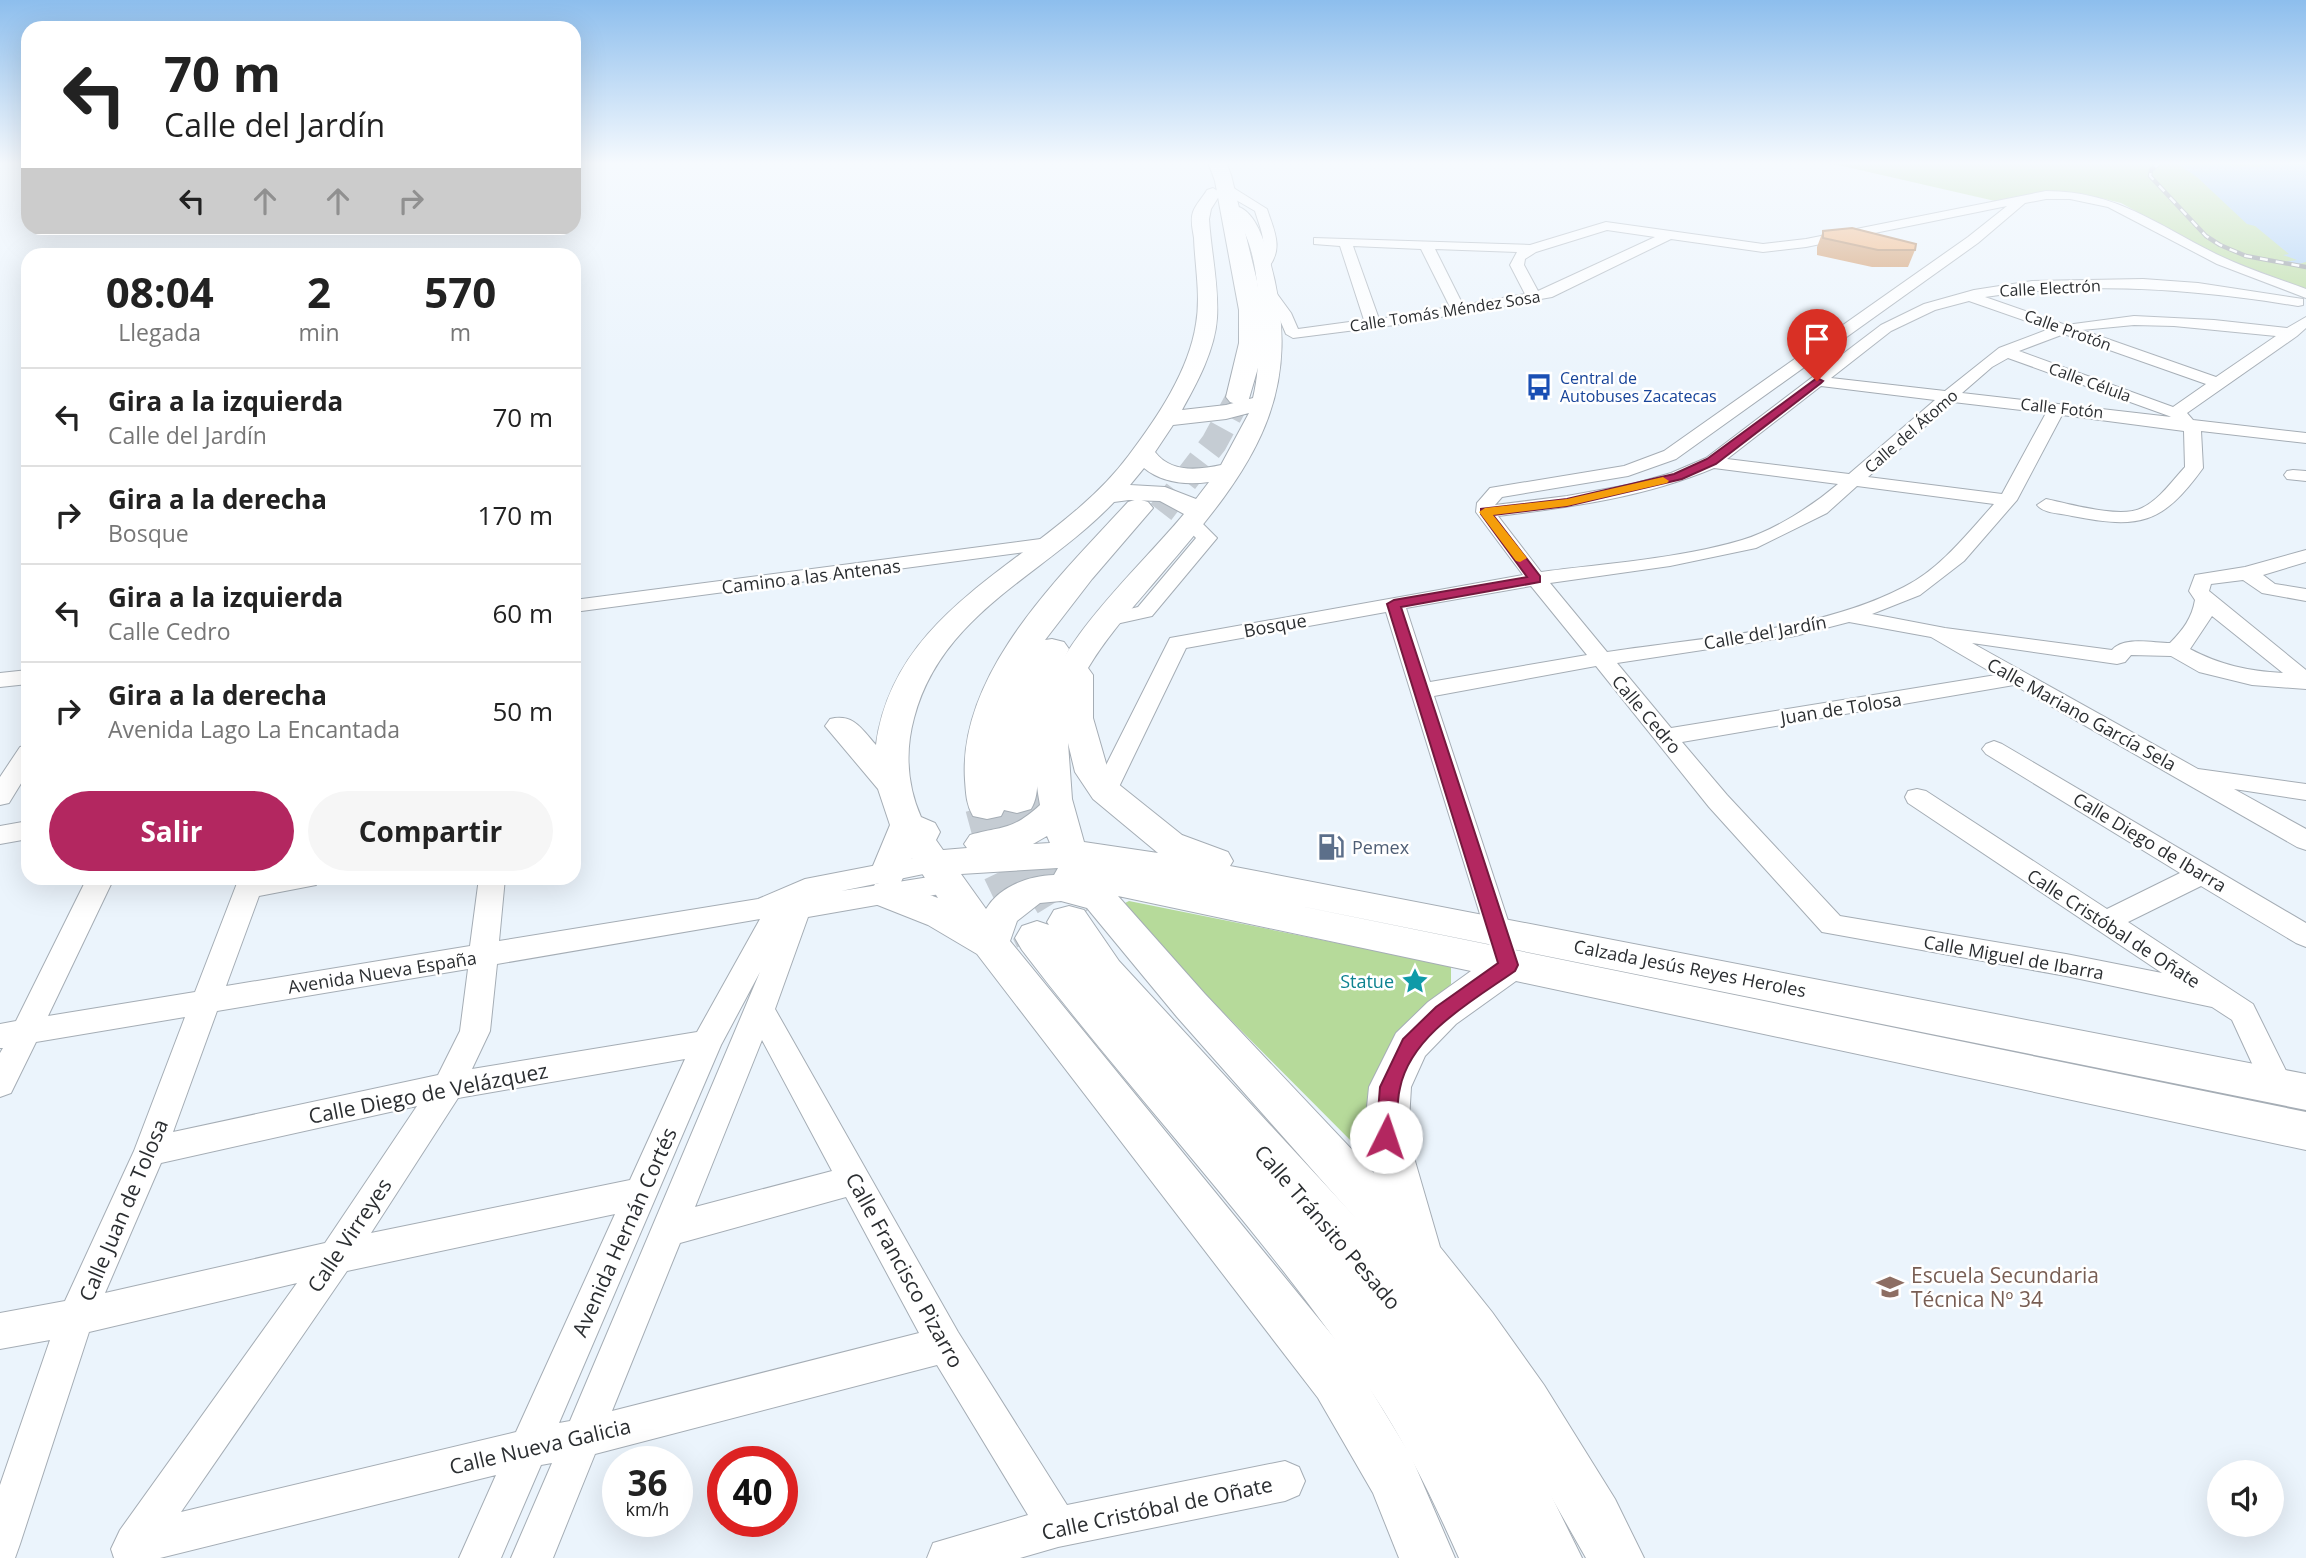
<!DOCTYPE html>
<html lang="es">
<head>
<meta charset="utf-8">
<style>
	:root { --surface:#fff; --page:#f6f6f6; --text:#222; --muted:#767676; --line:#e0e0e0; --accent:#b32760 }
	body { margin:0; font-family:"Open Sans",sans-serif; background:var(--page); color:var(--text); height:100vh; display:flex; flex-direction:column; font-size:26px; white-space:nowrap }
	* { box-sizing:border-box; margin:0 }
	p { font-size:23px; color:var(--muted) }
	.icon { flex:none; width:38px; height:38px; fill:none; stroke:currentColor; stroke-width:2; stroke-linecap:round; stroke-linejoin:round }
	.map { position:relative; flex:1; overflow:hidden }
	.side { position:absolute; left:21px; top:248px; width:560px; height:637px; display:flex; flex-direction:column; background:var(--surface); border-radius:21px; box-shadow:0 7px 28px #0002 }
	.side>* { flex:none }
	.guide { position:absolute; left:21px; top:21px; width:560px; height:214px; border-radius:21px; box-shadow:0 7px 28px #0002; background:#fff; color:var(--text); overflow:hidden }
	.fabs { position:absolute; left:2207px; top:1460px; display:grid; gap:14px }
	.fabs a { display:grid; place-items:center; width:77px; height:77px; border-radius:50%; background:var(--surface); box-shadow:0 7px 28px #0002; font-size:35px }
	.speed { position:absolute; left:602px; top:1446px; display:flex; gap:14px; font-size:35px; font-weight:700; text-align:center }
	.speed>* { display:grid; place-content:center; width:91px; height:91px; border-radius:50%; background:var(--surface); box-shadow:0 7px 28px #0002; line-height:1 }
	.speed small { font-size:18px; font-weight:400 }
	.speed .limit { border:10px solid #d22; background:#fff; color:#111 }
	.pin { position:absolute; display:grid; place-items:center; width:60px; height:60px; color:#fff; margin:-72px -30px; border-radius:50% 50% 50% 0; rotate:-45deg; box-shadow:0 0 7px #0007 }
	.pin .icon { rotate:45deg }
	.me { position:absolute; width:77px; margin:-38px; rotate:4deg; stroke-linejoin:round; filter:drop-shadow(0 0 5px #0008) }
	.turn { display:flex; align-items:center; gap:24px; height:147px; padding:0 28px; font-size:32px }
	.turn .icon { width:91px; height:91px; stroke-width:2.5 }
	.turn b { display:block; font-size:49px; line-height:60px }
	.lanes { display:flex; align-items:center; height:66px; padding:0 28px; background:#0003; justify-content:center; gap:35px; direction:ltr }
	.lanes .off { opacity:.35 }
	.eta { display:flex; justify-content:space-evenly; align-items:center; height:119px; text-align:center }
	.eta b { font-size:42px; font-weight:700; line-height:49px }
	.button { display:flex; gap:14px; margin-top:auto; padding:14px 28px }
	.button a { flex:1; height:80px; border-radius:42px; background:var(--accent); color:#fff; font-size:28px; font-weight:700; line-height:80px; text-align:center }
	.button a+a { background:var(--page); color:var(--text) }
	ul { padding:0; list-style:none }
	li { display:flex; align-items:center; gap:21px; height:98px; padding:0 28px; border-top:2px solid var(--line) }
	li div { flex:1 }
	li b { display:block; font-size:26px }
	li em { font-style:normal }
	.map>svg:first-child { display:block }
	.green { fill:#b6da9a }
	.water { fill:#a5ccf4 }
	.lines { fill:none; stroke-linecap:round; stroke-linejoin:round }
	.primary-tunnel-far1 { stroke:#c5ccd3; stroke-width:26; stroke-dasharray:26 13; stroke-linecap:butt }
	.primary-tunnel { stroke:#c5ccd3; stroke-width:44; stroke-dasharray:44 22; stroke-linecap:butt }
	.street-casing { stroke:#a5adb5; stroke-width:2 }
	.secondary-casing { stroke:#a5adb5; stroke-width:2 }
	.primary-casing { stroke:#a5adb5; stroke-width:2 }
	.street { fill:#fff; fill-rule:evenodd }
	.secondary { fill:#fff; fill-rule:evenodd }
	.primary { fill:#fff; fill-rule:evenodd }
	.rail-casing { stroke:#8a9095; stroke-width:4.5 }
	.rail { stroke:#fff; stroke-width:2.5; stroke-dasharray:8; stroke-linecap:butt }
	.wall { fill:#d0925d }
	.building { fill:#f2aa6c; stroke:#a9774c; stroke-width:2 }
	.route { fill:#b32760; stroke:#74193e; stroke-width:2 }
	.slow { fill:#f59e0b }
	.labels { text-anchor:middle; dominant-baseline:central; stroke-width:5; stroke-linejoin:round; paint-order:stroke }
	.far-street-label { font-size:16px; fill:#2b2e31; stroke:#fff }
	.far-transit-label { font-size:16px; fill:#164399; stroke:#fff; text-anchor:start }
	.street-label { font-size:18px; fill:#2b2e31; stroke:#fff }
	.service-label { font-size:18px; fill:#4e5e75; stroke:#fff; text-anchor:start }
	.culture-label { font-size:18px; fill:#0d838f; stroke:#fff; text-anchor:end }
	.near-street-label { font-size:21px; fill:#2b2e31; stroke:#fff }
	.near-education-label { font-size:21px; fill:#785e54; stroke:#fff; text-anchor:start }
</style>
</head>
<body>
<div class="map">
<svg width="2306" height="1558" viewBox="0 0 2306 1558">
	<rect width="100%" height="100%" fill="#ebf4fc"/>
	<path class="green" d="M1825,162H2306V289L2220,257L2121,203L2084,194L2054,191L1995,201Z
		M1129,901L1451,966V984L1439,1000L1368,1123L1366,1156L1179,968L1125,903Z"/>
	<path class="water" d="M2175,162H2223L2233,166L2261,167L2257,162H2306V262L2295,265L2285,262L2297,260L2283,255L2289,254L2255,226L2247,224L2198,178Z"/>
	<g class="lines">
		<path class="primary-tunnel-far1" d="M1161,512L1214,443L1239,397"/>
		<path class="primary-tunnel" d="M1017,800L1037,870L1069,922
			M987,806L1004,869L1037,938"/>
		<defs>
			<path id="street" d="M1224,187H1232L1267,209C1274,231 1284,248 1268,268H1258L1256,265C1270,247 1261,231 1255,211L1224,193Z
				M2046,191C2116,191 2156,224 2216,254C2245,268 2276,278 2306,289V298L2217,264L2108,207L2070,199H2046L2025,203L1978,243L1676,459L1628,476L1502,497L1495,505L1567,496L1633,484L1671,473L1706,458L1881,325L1924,304L1974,290L2032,281L2143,279L2198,283L2303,299V305L2298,306C2193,289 2091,281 1985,297L2066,325L2134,316L2214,320L2287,328L2306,317V328L2297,336L2187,413L2193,420L2306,433V443L2201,431L2203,468C2162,525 2139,529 2072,516C2061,513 2044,514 2037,505L2046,499C2070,504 2121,519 2142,508C2160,499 2172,481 2185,467L2184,431L2062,415L2017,500L1964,561L1920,595L1872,614L1945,628L2112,650C2124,636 2153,643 2170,643C2183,630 2192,618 2195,600L2189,591L2195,575L2245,567L2306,550V562L2263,575L2275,584L2306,589V601L2262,593L2243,580L2211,584L2209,591L2306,670V689L2252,685L2199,672L2171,656L2131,655L2125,662L2117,664L1972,643L2198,769L2306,784V800L2234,789L2306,829V850L2297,847L2014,685L1682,742L1727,795L1840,916L2066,954L2162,973L1908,803L1905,797L1908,791L1917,789L1926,791L2107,909L2180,873L1986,754L1982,749L1986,744L1994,741L2002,744L2306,923V947L2296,943L2201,886L2128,922L2253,1004L2294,1087L2289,1096L2278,1100L2267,1096L2232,1020L2212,1007L2066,976L1822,932L1709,807L1596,666L1434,696L1517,948L1513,956L1503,959L1493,956L1386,612L1186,648L1117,791L1114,797L1105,799L1096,797L1093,791L1170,638L1523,575L1476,512L1477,503L1490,488L1624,466L1664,451L1968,237L2007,206L1806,247L1763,252L1671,239L1552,297L1395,325L1293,338L1286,334L1277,313L1260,290L1262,287H1272L1291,313L1298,329L1364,320L1340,246L1314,244V238L1530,245L1606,222L1763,244L1806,239ZM1607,230L1655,237L1538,291L1524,265L1525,259L1536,252ZM1353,246L1421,249L1450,307L1379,319ZM1435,249L1517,252L1510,265L1525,294L1463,305ZM1969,301L2049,329L1999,348L1945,391L1831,378L1891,331L1935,310ZM2134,325L2174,326L2276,336L2216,377L2082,330ZM2064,334L2206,384L2173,407L2019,351ZM2008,358L2169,416L2171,417L1962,393L1992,367ZM1821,386L1935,400L1849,474L1727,459ZM1953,402L2046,413L2002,494L1868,477ZM1714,468L1838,484C1812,506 1775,530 1742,540C1678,559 1607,563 1541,572L1498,516C1572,507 1645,497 1714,468ZM1857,486L1994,504C1968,533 1940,569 1904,587C1817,632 1703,637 1607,652L1550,583L1670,566L1756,548L1827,513ZM1531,586L1587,655L1430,682L1406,608ZM2212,616L2283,673C2248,671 2220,665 2190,649ZM1849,622L1931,637L1996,675L1671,728L1617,663L1795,636Z
				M2293,470L2306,471V481L2287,479L2284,475L2287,471Z
				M1190,516L1197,518L1217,538L1152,616L1107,626L1100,624L1096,620L1100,616L1138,607L1196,538L1180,522Z
				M1048,538L1058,544L1055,548L574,612V600Z
				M28,670V684L0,687V673Z
				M28,745V772L9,803L0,805V777L20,747Z
				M28,821V839L0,844V826Z
				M934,854L943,856L947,863L943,870L841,891L948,874L957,877L961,884L957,891L808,917L775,1009L958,1332L1067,1505L1285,1461L1299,1467L1305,1481L1299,1495L1285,1501L1058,1547L1020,1558H927L933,1543L1028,1515L937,1365L595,1454L553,1558H511L552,1463L541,1465L501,1558H459L496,1475L160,1558H114L111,1549L120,1530L297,1283L89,1332L20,1544L15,1558H0V1485L50,1340L0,1349V1313L65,1301L134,1151L185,1017L36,1042L11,1093L0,1097V1053L3,1048H0V1024L16,1021L87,878H114L48,1016L195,992L239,878H320L316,885L259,896L226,986L470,946L479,878H505L499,941L758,899L805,879ZM760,919L697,1032L472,1069L490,1031L497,964ZM468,969L460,1031L438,1075L173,1132L217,1011ZM760,972L570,1421L559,1423L721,1045ZM762,1040L832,1171L695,1207ZM685,1059L630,1180L371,1233L458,1098ZM417,1106L325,1243L105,1293L161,1163ZM846,1197L919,1333L612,1411L680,1243ZM615,1214L516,1432L181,1512L347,1271Z"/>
			<path id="secondary" d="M1213,188L1221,193L1211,209L1209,219C1211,252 1219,285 1217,318C1215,350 1197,383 1182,410L1226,405L1253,398C1263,358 1264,257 1239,223C1234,217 1226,216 1222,210L1224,206C1250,200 1261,232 1267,251C1310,394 1253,468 1163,572C1137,603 1109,633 1088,668L1093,675V718L1108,770L1117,783L1182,835L1228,852L1233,861L1230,866L2306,1074V1110L1290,904L2306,1112V1150L1516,981L1456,1024L1425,1056L1411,1087L1408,1137L1440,1247L1492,1312L1544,1385L1615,1499L1644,1558H1586L1508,1421L1431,1310L1372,1237L1177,1017L1087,908L1061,901L1040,903L1017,921L1010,941L1354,1362L1411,1456L1455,1558H1399L1373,1493L1318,1398L977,954L928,925L875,904L870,894L875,884L879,883L870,873L890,825L878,789L825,726L830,719C853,713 862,729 876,745C896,599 1051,560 1129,455C1157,418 1189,371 1196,324C1201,296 1195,266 1194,238C1193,230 1190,221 1193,212C1196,204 1203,197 1207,190ZM1249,413L1221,465C1198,470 1171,473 1155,452L1173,425L1226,419ZM1144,468C1162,483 1187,485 1209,482L1196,499L1165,487L1130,485ZM1129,500L1160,501L1184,514C1135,573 1055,641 1038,719C1032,746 1035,778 1040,805C1012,831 1002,826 970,835L964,844L967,848L943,850L936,840L940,832L935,823L921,817C907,785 905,751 914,718C942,612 1045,575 1114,502ZM1068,743L1075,772L1093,799L1158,853L1084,842L1072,799ZM1047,836L1050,843L1033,844ZM912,858L938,898L897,883L901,882ZM1058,868L1054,875C1028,876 1000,886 986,909L961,874ZM1118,896L1471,971L1428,1002L1396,1033L1369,1087L1364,1137L1374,1173L1205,994Z"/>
			<path id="primary" d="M1208,162H1226L1231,175L1257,281L1264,324L1260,361L1248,402L1239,405L1230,402L1226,397L1239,343V310L1215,181Z
				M1138,499L1148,502L1153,508L1092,579L1045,640L1052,639L1064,642L1069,649C1055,677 1041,704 1037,735C1034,758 1043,790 1031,809L1017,813L1004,810L1001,816L987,819L973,816C966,804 966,793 965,780C958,672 1061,575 1128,502Z
				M1069,906L1084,910L1119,961L1404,1270L1464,1342L1515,1422L1582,1558H1459C1434,1502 1407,1445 1373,1394C1268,1237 1136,1100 1022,950L1015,938L1022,926L1037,921L1049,925L1047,922L1054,910Z"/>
		</defs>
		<use href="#street" class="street-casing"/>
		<use href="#secondary" class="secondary-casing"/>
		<use href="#primary" class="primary-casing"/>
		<use href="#street" class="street"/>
		<use href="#secondary" class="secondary"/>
		<use href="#primary" class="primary"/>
		<defs>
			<path id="rail" d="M2161,162L2151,170L2150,176L2206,236L2220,245L2246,256L2306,267"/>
		</defs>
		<use href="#rail" class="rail-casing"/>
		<use href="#rail" class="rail"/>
	</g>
	<path class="wall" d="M1823,231L1915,250L1908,267H1872L1817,255V247Z"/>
	<path class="building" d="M1852,228L1916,244L1915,250H1878L1823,238V231Z"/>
	<linearGradient id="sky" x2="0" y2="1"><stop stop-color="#8dbeed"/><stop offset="0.43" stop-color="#f6fafe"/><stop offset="1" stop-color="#f6fafe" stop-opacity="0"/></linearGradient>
	<rect width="2306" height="380" fill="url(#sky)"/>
	<path class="route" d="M1817,378L1823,381L1821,383L1716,464L1682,479L1567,506L1493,515L1540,576V582L1401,607L1518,965L1515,971C1474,1000 1411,1034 1400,1088C1396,1103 1398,1121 1397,1137L1394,1143L1386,1146L1379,1143L1376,1137L1380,1087L1403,1039L1436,1007L1498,963L1387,604L1394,600L1527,577L1481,514V509L1567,499L1674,474L1707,459Z"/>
	<path class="slow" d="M1663,477L1669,481L1667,483L1567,506L1493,515L1527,558L1520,562L1516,561L1479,512L1485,508L1567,499Z"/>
	<defs>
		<symbol id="bus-bare" viewBox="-9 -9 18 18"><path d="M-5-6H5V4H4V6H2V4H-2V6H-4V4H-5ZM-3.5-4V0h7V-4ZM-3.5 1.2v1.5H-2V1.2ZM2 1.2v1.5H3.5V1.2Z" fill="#1a4fb4" stroke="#fff" stroke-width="2.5" paint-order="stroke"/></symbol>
		<symbol id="fuel-bare" viewBox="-9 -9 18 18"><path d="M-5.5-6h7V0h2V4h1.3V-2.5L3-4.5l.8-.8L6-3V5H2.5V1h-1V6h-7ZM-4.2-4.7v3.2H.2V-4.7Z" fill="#5c6f8a" stroke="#fff" stroke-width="2.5" paint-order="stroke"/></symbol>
		<symbol id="sight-bare" viewBox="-9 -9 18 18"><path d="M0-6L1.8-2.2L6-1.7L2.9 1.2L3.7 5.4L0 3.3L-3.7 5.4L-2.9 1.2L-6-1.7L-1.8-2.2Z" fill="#0f9aa8" stroke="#fff" stroke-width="2.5" paint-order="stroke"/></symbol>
		<symbol id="school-bare" viewBox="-9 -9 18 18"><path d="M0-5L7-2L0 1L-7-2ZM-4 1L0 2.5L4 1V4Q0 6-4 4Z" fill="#8d6e63" stroke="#fff" stroke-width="2.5" paint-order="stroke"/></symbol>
	</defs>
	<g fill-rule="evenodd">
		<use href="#bus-bare" x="1520" y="368" width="38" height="38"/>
		<use href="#fuel-bare" x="1312" y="828" width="38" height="38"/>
		<use href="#sight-bare" x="1396" y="962" width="38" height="38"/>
		<use href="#school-bare" x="1871" y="1268" width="38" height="38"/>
	</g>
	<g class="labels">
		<g class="far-street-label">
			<text transform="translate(2050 288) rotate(-3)">Calle Electrón</text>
			<text transform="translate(1445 311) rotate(-9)">Calle Tomás Méndez Sosa</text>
			<text transform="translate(2068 330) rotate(20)">Calle Protón</text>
			<text transform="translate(2090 382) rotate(20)">Calle Célula</text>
			<text transform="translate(2062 408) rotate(6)">Calle Fotón</text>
			<text transform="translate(1911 431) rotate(-41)">Calle del Átomo</text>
		</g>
		<g class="far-transit-label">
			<text x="1560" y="378">Central de<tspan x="1560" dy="18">Autobuses Zacatecas</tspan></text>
		</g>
		<g class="street-label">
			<text transform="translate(811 576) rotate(-7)">Camino a las Antenas</text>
			<text transform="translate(1275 625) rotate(-10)">Bosque</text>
			<text transform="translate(1765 632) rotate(-10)">Calle del Jardín</text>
			<text transform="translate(1841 708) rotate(-9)">Juan de Tolosa</text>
			<text transform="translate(1647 714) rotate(50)">Calle Cedro</text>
			<text transform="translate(2082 714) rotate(29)">Calle Mariano García Sela</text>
			<text transform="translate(2150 842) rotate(31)">Calle Diego de Ibarra</text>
			<text transform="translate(2114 928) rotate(33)">Calle Cristóbal de Oñate</text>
			<text transform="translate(2014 957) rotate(10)">Calle Miguel de Ibarra</text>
			<text transform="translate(1690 968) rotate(11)">Calzada Jesús Reyes Heroles</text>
			<text transform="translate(382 972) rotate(-9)">Avenida Nueva España</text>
		</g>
		<g class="service-label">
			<text x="1352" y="847">Pemex</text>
		</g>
		<g class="culture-label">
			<text x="1394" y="981">Statue</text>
		</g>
		<g class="near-street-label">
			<text transform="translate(428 1093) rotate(-11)">Calle Diego de Velázquez</text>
			<text transform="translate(123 1210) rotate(-67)">Calle Juan de Tolosa</text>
			<text transform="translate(1328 1227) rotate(49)">Calle Tránsito Pesado</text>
			<text transform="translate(624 1232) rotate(-66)">Avenida Hernán Cortés</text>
			<text transform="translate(349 1235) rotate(-56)">Calle Virreyes</text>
			<text transform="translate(905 1270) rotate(61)">Calle Francisco Pizarro</text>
			<text transform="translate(540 1446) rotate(-13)">Calle Nueva Galicia</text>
			<text transform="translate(1157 1508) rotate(-12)">Calle Cristóbal de Oñate</text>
		</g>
		<g class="near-education-label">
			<text x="1911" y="1275">Escuela Secundaria<tspan x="1911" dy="24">Técnica Nº 34</tspan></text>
		</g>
	</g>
</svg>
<div class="fabs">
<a><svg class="icon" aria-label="sound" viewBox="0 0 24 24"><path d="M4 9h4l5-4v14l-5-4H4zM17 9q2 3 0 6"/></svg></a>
</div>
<div class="speed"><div>36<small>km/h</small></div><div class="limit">40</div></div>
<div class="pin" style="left:1817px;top:381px;background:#d93025"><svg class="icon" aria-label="arrive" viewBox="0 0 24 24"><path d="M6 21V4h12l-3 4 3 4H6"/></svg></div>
<svg class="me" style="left:1386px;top:1137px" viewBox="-20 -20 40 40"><circle r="19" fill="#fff"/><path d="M0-13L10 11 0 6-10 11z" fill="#b32760"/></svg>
<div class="guide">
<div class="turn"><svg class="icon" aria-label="left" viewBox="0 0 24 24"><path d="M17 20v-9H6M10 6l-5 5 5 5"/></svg><div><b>70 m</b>Calle del Jardín</div></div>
<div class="lanes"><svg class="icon" aria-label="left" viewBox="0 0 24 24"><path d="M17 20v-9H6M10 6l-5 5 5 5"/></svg><svg class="icon off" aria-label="ahead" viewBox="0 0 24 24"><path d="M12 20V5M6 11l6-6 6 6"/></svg><svg class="icon off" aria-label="ahead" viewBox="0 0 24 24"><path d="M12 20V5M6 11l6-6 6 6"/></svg><svg class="icon off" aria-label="right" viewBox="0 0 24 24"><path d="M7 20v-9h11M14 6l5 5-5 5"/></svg></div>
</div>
<section class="side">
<div class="eta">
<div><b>08:04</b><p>Llegada</p></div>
<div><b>2</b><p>min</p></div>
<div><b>570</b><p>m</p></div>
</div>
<ul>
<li><svg class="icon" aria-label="left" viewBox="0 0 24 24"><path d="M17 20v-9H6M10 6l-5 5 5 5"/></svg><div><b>Gira a la izquierda</b><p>Calle del Jardín</p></div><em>70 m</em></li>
<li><svg class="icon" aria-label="right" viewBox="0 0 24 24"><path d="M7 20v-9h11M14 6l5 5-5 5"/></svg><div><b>Gira a la derecha</b><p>Bosque</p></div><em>170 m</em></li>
<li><svg class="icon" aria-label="left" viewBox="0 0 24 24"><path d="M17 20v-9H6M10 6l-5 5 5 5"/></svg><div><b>Gira a la izquierda</b><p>Calle Cedro</p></div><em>60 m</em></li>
<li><svg class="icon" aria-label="right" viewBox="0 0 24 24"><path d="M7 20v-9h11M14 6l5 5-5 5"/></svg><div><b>Gira a la derecha</b><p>Avenida Lago La Encantada</p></div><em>50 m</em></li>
</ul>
<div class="button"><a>Salir</a><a>Compartir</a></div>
</section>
</div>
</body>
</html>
